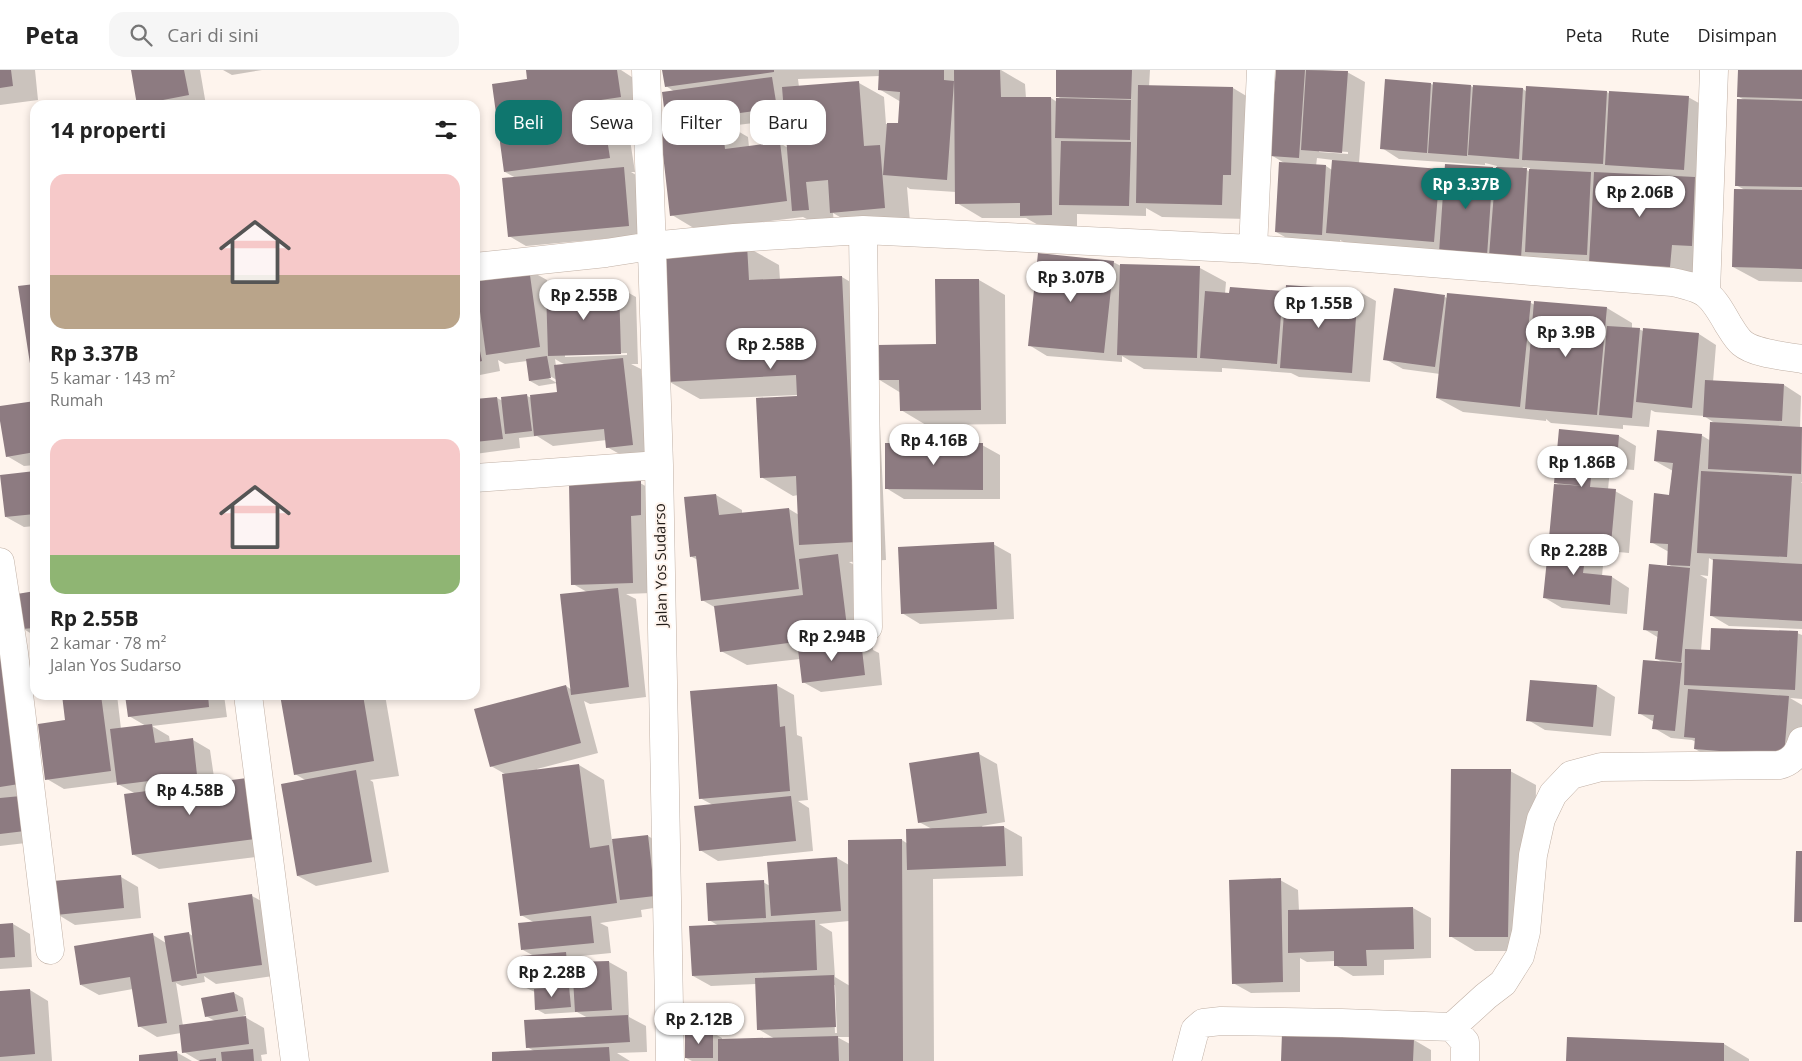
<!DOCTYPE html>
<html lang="id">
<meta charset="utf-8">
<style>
:root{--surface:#fff;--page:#f6f6f6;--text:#222;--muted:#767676;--line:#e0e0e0;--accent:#0f766e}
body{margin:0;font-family:"Open Sans",sans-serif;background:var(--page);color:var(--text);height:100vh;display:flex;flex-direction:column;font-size:19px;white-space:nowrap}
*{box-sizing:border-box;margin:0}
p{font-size:16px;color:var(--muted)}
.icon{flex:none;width:28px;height:28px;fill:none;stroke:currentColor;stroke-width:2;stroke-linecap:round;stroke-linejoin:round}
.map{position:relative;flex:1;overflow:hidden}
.panel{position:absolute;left:30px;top:30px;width:450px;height:600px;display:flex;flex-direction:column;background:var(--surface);border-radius:15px;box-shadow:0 2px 8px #0003}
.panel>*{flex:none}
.banner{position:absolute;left:495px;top:30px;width:475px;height:45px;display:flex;gap:10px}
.price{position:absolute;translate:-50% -42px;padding:0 11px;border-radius:18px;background:#fff;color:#222;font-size:16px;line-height:32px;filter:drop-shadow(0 1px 2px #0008)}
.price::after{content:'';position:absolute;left:50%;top:30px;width:15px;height:11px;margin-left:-8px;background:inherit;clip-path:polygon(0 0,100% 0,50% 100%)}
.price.current{background:var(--accent);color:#fff}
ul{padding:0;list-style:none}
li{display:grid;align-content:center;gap:10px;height:265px;padding:0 20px}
li span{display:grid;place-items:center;height:155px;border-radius:15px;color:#555}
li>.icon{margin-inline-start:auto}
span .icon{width:90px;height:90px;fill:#fffc;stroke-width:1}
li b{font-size:21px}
h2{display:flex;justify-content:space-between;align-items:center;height:60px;padding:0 20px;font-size:21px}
.tag{padding:0 18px;border-radius:15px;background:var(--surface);box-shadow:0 2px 8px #0003;font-size:18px;line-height:45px}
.tag.current{background:var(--accent);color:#fff}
header{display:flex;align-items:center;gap:30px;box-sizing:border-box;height:70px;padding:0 25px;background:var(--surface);border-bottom:1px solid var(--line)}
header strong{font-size:24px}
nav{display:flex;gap:28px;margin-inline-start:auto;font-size:18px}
.search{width:350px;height:45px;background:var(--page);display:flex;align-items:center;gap:12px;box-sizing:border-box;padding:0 18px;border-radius:15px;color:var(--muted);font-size:19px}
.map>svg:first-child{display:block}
.shadow{fill:#0003;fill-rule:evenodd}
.building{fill:#8d7b81}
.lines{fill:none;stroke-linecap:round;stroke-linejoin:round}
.minor-casing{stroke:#c0b0a5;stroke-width:29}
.minor{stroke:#fff;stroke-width:28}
.labels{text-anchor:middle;stroke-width:4;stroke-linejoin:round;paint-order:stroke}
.street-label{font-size:15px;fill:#211b17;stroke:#fef4ed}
</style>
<header>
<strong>Peta</strong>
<div class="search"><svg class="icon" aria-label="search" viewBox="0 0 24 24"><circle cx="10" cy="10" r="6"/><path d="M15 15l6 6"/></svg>Cari di sini</div>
<nav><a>Peta</a><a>Rute</a><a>Disimpan</a></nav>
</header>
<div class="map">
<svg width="1802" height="991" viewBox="0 0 1802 991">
<rect width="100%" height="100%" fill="#fef4ed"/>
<path class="shadow" d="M0,0H35L38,30L0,35Z
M132,0H200L206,35H140L138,34Z
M223,0H262L232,5Z
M527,0H621L641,13L646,41L626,44L635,102H631L641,108L646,165L526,176L509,166L516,108L505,102L528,10Z
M664,0H1001L1025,14L1026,28H1051L1057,32L1063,30L1057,26L1058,0H1150L1149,17L1233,18L1258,33L1248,149L1162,147L1146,138V146L1077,144V159L1047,160L1026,148H982L957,133L956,122L910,119L907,117L910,152L857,157L833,143L834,154L818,155L803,147L697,160L672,145L677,58L668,52L675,22L666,16ZM880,6L879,19L901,32L899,54H886L884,27L859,13L799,17L798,9ZM786,49L788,78L780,73L749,77L748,67L729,56Z
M1277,0H1323L1347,2L1365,12L1359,93L1439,100L1446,104L1493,98L1497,100V96L1485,93V95L1399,89L1382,78L1386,11L1431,14L1434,15V14L1471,16L1474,18L1475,17L1523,19L1527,22H1607L1610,24L1688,27L1706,37L1702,109H1696L1720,123L1696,211L1353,177L1340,170V174L1294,172L1276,162L1286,94L1271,85ZM1319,80L1348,82V84L1319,82ZM1317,88L1333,90L1332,100L1326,96H1316ZM1522,97L1530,98V102Z
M1739,0H1802V212L1759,211L1733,197L1745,120L1736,115L1746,31L1739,27Z
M747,177L779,195L780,210L842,207L874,226L876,276H937L979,210L1005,225L1006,354L926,355L901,340V323L878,309L886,490L849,492L863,500L873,580L879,583L882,615L821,622L803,612L800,589L747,595L721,581L716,538L702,530L698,490L692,487L685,428L716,425L742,440V444L789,439L799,445L798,425L793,426L761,407L798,325L700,329L668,311Z
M1113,192L1121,196L1122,195L1200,198L1226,212L1225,224L1282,222L1286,225L1287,216L1358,221L1376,231L1370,312L1299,307L1291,303L1222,298V302L1144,299L1122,286V292L1047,286L1029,275Z
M529,200L547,210L548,219L618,217L636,227L638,294H631L641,299L650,385L625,387L607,377V370L553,376L537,366L519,368L520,378L475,384V331L497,328L503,331L527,326L532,328L558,323L557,310L546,304L545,306L557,313L539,316L530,311L527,291L505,294L498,290L500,301L475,306V217L479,219ZM627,283V285L565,287V285ZM555,289L560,292L566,295L556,296Z
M1445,227L1447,228L1531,233L1535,235L1607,238L1632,253V258L1639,259L1643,261L1699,264L1716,275L1713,312L1784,315L1801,326L1800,358H1802V412H1801L1802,413V559L1729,556L1712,546L1714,491L1709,488L1708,506L1700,505L1707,509L1701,581H1711L1797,563L1802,565V629L1790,628L1802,635V688L1713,689L1695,679L1696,672L1692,670L1671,668L1654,658V652L1639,643L1664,593L1657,589L1659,568L1644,559L1674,498L1668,494L1669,482L1651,472L1671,426L1673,401L1655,391L1701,365L1711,371L1716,354L1704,346L1655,342L1651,340L1649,357L1623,355V359L1551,353L1546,349V351L1463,342L1437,328L1440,304L1403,299L1385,289Z
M35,332V395L24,396L7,386L0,337Z
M1619,366L1636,376L1634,400L1610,398L1608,420L1615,421L1633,431L1629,483L1597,480L1604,485L1602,506L1612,507L1629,518L1627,544L1562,538L1545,528L1558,472L1550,468L1561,416L1555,412Z
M982,375L1000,385V429H904L886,418Z
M35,402V456L24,457L6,447Z
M640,413L658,423L651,523L626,524L636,529L646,627L590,634L584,631L598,683L537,699L538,701L579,695L604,710L612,771L648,766L665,776L672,835L641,840L642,847L600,853L608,857L611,883L571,887L574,888L575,894L609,892L627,902L629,947L646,956L647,982L617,983L630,991H494L536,982L527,977L588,948L577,942L545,944L536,939L535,922L524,917L534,886L523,880L535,853L521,845L505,704L491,696L566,616L572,620L587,522L573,514Z
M993,474L1011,484L1014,549L920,554L902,543Z
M0,492L43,771L0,776Z
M35,523V566L22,558Z
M776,615L794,625L797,665L802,667L808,730L798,731L809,738L813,781L718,791L700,780L713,735L700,728Z
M1597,616L1615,627L1611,666L1545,660L1528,650Z
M63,625H117L121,659L146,656L129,646L126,625H224L227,647L152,656L169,666L170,672L193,670L210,680L215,714L280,784L159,799L134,785L136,724L118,714V712L64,719L47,709L67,651Z
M281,625H385L399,706L370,710L373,712L389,802L316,816L298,806L307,711L295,704Z
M979,684L997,694L1005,752L982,756L983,758L1004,757L1022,767L1023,806L933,809L934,991H692L686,988L713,963L722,968V970L775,969L758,959L756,914L711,916L693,906L719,856L709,850L763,812L770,816L837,788L849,795L902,770L908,774L932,759L919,752ZM849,851L850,916L835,907L832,862L819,854ZM833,915H835L837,963H835ZM837,967H850V974Z
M1510,701L1536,715L1534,881H1475L1450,866Z
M121,807L138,817L141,848L75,855L57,844Z
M1280,810L1298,820L1299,841L1413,838L1431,848V888L1384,890V905L1353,906L1335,895V891L1307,892L1300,888V922L1251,923L1233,913Z
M252,826L270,836L280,905L216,914L204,906L205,912L182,916L176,913L183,956L215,951L206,946L234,923L243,928L246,945L243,946L264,958L267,984L261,985L262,991H199L184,982L181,963L157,967L139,956L133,919L99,925L81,915L153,865L166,873L188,863L193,866L189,834Z
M13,854L30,864L32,897L0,899V855Z
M30,920L48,931L52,991H0V923Z
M1414,970L1431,980V991H1282Z
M1724,974L1749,989V991H1567Z
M176,982L192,991H141Z"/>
<path class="building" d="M0,0H11L13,16L0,18Z
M131,0H184L189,25L137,35Z
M526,0H617L621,27L601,30L610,88L504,102L492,14L527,9Z
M662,0H774V2L665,17Z
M879,0H944V10L954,11L947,110L883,105L887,53H898L900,22L878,20Z
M954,0H1000L1001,27H1051L1052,145L1020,146V133L955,134Z
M1056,0H1132L1131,29L1056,27Z
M1276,0H1305L1299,88L1269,86Z
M1306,0L1348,1L1342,83L1301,80Z
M1738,0H1802V29L1737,27Z
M772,7L777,38L666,53L662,22Z
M1385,9L1431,13L1427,83L1380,79Z
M859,11L864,76L880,75L885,138L830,143L828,110L806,112L809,140L792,141L782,17Z
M1433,12L1471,15L1467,86L1428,83Z
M1138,15L1233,17L1231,105H1223L1222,135L1136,133Z
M1473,15L1523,18L1519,89L1468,85Z
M1526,16L1607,21L1603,94L1522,90Z
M1609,21L1689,26L1684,100L1605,95Z
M1056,28L1131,30L1130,70L1055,68Z
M1737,29L1802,31V117L1735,116Z
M722,51L725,79L780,72L787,131L670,146L660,58Z
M1061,71L1131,72L1129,136L1059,135Z
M1332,90L1440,99L1434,172L1326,163Z
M1279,92L1326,95L1322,165L1275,162Z
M1445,94L1493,97L1487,186L1439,183Z
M624,97L629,156L508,167L502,108Z
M1496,97L1527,98L1521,188L1489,186Z
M1529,99L1591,102L1587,185L1525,182Z
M1594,102L1695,107L1692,176L1672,175L1670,197L1589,193Z
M1734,119L1802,120V199L1732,197Z
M747,175L749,210L842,206L855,472L799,475L796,406L760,408L756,328L797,326L796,305L667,312L661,180Z
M1038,183L1114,191L1104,283L1028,276Z
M1120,194L1200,196L1197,288L1117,285Z
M529,198L540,277L486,285L475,205Z
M935,209H979L981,340L900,341L899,310H877V275L936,274Z
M35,214V300H31L18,216Z
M1286,215L1358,220L1352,303L1280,298Z
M619,216L621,284L548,286L546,218Z
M1230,217L1283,221L1277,294L1200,288L1205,221L1229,223Z
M1394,218L1445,225L1435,297L1383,290Z
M1447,223L1531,231L1520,337L1436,328Z
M1534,231L1607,237L1597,345L1525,339Z
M475,256L482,291L475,293Z
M1607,256L1640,258L1632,348L1599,345Z
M1643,258L1699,263L1692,338L1636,332Z
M547,286L551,308L529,311L526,289Z
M623,288L633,375L606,378L604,359L534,366L530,325L557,322L554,295Z
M31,304H35V323H33Z
M1705,310L1784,314L1782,351L1703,347Z
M527,324L532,361L505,364L501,327Z
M497,327L503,369L475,372V329Z
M35,331V382L6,387L0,351V336Z
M1710,352L1802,357L1801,404L1708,399Z
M1559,359L1619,365L1617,391L1593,389L1590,417L1616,419L1611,474L1549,468L1554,414L1585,416L1554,413Z
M1657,360L1702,364L1690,496L1667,495L1668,474L1650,473L1654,423L1669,425L1673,393L1654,391Z
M885,373H983V420L885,419Z
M35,401V444L5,447L0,405Z
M1701,401L1792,406L1787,487L1697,483Z
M641,411V445L631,446L633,513L571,515L569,413Z
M716,424L719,445L789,438L799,519L701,531L696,486L690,487L684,427Z
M1549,470L1587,473L1583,503L1612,506L1610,535L1543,528Z
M994,472L997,539L901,544L898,477Z
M838,484L848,565L720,582L714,536L803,525L799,489Z
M1713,489L1802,494V551L1710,546Z
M1649,494L1690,498L1681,592L1655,589L1658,561L1643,560Z
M618,518L629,617L571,625L560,524Z
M35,521V558L21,559L17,524Z
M1711,558L1798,561L1795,620L1684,615L1685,579L1710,580Z
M861,571L865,605L802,613L798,579Z
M0,586H2L19,714L0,717Z
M1643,590L1682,593L1675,661L1652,659L1654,645L1638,644Z
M1530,610L1597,615L1593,657L1526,651Z
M777,614L780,657L785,656L790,721L699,729L690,621Z
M566,615L581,673L490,697L474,639Z
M1688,619L1789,626L1784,686L1694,679L1695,668L1684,667Z
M62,625H101L111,701L45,710L38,654L65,650Z
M125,625H208L209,637L128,647Z
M280,625H363L374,691L294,705Z
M152,654L155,673L193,668L197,705L117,715L110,659Z
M979,682L987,743L918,753L909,693Z
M579,694L590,778L609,775L617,833L520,846L502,704Z
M1451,699H1511L1508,867H1449Z
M356,700L372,792L297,806L281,714Z
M247,708L255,769L132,785L124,724Z
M21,726L25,761L0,764V728Z
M791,726L796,771L699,781L694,736Z
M1004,756L1006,796L907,800L906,759Z
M648,765L655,826L620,830L612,769Z
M902,769L903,991H849L848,770Z
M1796,781H1802V852H1794Z
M837,787L841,841L771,846L767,792Z
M121,805L124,838L56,845L53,811Z
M1281,808L1283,912L1232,914L1229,810Z
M764,810L766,848L708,851L706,813Z
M252,824L262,895L197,904L188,833Z
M1413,837L1414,879L1366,880L1367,896H1334V881L1288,883V840Z
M591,846L594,873L521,880L518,853Z
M815,850L817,900L692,906L689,856Z
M13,853L15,887L0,888V854Z
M189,862L197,908L172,912L164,866Z
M153,863L167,953L138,957L130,907L80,915L74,876Z
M566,882L569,914L523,918L521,886Z
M609,891L612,940L575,942L572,892Z
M834,905L836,957L757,960L755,908Z
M569,916L571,937L535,940L534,919Z
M30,919L35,984L0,987V921Z
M234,922L238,941L205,947L201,928Z
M628,945L630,972L526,978L524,950Z
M246,946L249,974L182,983L179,955Z
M685,961L713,962V988H685Z
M1282,963L1414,969L1413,991H1281Z
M838,966L839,991H718V969Z
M1567,967L1724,973V991H1566Z
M609,977L610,991H492V982Z
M253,979L254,991H222L221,982Z
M177,981L178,991H139V985Z
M216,988V991H200L199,990Z"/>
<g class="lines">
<defs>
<path id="minor" d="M646,0L659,395L670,991
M863,160L868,557
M1253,179L1261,0
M475,197L606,183L651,176L734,168L863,160L1253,179L1672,212C1707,219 1711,224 1728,254C1732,260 1736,268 1742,273C1755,284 1785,286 1802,289
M1706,222L1714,0
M475,408L659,395
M0,492L14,583L50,880
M248,625L295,991
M1452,957L1465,972V991
M1187,991L1195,960L1203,953L1221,951L1342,953L1452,957L1486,926L1503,913L1520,886L1526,862L1533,785L1541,749L1553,724L1571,705L1601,697L1779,695C1792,692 1798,684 1802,671"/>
</defs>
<use href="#minor" class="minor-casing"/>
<use href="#minor" class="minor"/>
</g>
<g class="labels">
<g class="street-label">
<text transform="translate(661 495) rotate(-91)" y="5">Jalan Yos Sudarso</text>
</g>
</g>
</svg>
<b class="price current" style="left:1466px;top:140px">Rp 3.37B</b>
<b class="price" style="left:1640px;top:148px">Rp 2.06B</b>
<b class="price" style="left:1071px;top:233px">Rp 3.07B</b>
<b class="price" style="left:584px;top:251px">Rp 2.55B</b>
<b class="price" style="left:1319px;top:259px">Rp 1.55B</b>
<b class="price" style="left:1566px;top:288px">Rp 3.9B</b>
<b class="price" style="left:771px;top:300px">Rp 2.58B</b>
<b class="price" style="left:934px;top:396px">Rp 4.16B</b>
<b class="price" style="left:1582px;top:418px">Rp 1.86B</b>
<b class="price" style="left:1574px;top:506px">Rp 2.28B</b>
<b class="price" style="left:832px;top:592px">Rp 2.94B</b>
<b class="price" style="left:190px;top:746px">Rp 4.58B</b>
<b class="price" style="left:552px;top:928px">Rp 2.28B</b>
<b class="price" style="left:699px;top:975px">Rp 2.12B</b>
<div class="banner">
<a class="tag current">Beli</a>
<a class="tag">Sewa</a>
<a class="tag">Filter</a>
<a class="tag">Baru</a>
</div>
<section class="panel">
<h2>14 properti<svg class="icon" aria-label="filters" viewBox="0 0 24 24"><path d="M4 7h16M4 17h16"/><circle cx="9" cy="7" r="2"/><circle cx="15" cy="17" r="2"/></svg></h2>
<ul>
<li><span style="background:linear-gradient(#f6c9c9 65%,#b9a48a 0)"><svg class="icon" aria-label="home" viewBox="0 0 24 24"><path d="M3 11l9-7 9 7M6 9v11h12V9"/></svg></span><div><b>Rp 3.37B</b><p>5 kamar · 143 m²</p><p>Rumah</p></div></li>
<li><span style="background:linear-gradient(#f6c9c9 75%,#8fb573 0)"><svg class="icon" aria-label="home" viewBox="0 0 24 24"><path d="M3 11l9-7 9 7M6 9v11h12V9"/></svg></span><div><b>Rp 2.55B</b><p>2 kamar · 78 m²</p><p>Jalan Yos Sudarso</p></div></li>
</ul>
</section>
</div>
